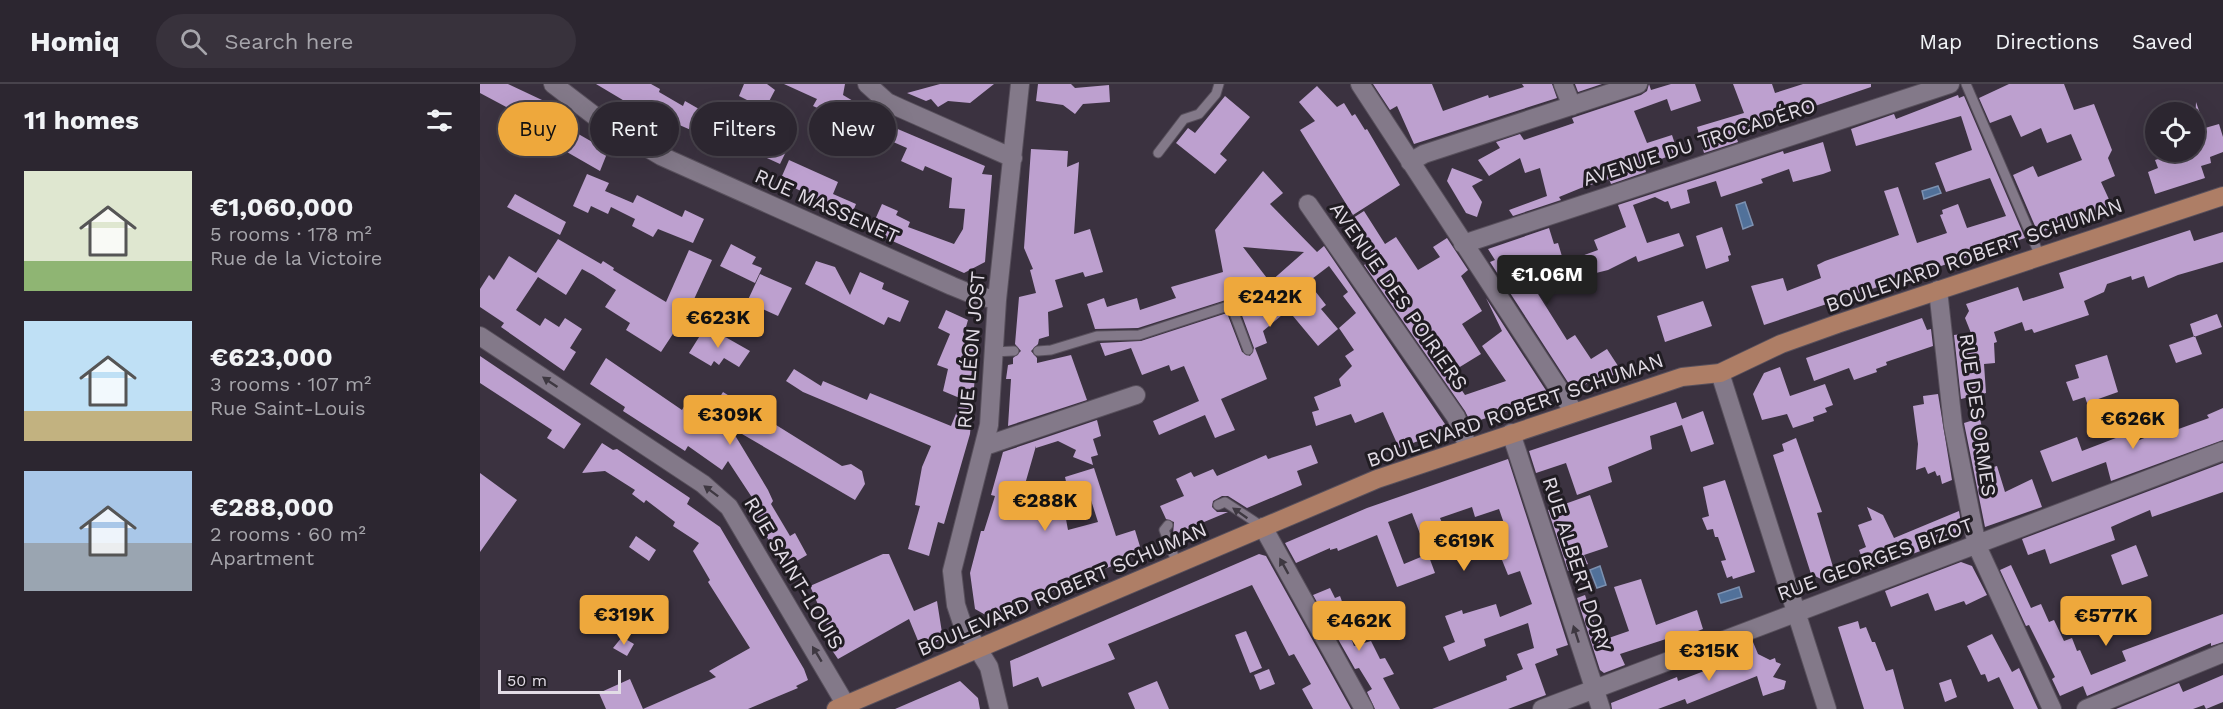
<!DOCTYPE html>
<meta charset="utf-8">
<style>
:root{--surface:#2c2630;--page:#38323c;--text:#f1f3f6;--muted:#a6a5ab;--line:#48434c;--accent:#eea83c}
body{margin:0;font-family:"Work Sans",sans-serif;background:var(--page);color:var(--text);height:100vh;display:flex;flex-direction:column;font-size:22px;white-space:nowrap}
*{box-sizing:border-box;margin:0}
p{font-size:20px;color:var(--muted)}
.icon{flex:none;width:33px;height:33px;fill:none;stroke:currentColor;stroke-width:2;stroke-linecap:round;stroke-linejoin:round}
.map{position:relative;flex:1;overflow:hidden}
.drawer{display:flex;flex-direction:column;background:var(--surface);width:480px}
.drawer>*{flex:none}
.hud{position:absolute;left:18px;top:18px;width:570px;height:54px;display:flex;gap:12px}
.buttons{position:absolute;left:1665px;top:18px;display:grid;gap:12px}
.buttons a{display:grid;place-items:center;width:60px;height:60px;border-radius:50%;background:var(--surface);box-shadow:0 6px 24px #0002,0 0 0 2px var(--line);font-size:30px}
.scale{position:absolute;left:18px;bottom:15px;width:123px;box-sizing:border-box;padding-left:6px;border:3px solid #e2dce6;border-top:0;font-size:16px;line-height:21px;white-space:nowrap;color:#e2dce6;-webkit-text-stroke:4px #201c22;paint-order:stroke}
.price{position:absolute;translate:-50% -51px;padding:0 14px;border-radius:6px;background:var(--accent);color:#111;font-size:20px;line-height:39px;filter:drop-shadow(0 2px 3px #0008)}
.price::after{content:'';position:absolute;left:50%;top:36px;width:18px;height:14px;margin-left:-9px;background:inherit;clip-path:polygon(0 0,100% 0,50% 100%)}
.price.current{background:#222;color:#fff}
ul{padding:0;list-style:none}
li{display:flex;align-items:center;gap:18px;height:150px;padding:0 24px}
li span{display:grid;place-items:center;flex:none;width:168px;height:120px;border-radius:0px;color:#555}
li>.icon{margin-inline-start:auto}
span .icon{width:72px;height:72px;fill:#fffc;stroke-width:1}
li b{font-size:26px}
h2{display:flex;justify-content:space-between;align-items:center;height:72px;padding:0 24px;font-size:26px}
.chip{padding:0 21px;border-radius:27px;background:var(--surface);box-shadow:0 6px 24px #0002,0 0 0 2px var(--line);font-size:21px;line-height:54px}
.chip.current{background:var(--accent);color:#111}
header{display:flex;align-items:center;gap:36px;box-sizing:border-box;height:84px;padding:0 30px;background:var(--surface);border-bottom:2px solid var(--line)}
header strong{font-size:28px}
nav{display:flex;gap:33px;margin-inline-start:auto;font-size:21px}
.search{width:420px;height:54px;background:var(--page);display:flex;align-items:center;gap:15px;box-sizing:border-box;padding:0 21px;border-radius:33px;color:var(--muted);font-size:22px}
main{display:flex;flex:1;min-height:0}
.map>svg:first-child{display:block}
.water{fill:#51719a;stroke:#7c91b1;stroke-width:1.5}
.building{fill:#bda0cf;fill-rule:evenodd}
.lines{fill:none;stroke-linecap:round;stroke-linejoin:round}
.lane-casing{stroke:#58505c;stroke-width:11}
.street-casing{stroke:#58505c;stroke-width:20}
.primary-casing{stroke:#58505c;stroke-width:20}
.lane{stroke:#837989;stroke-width:9}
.street{stroke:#837989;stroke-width:18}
.primary{stroke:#ae7e66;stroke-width:18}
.oneway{fill:#3e3841}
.labels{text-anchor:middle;stroke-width:6;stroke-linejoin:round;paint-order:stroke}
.street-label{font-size:20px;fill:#e2dce6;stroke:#201c22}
</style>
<header>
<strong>Homiq</strong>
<div class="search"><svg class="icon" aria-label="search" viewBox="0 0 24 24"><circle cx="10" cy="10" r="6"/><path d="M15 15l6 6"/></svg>Search here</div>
<nav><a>Map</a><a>Directions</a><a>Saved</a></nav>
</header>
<main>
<section class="drawer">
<h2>11 homes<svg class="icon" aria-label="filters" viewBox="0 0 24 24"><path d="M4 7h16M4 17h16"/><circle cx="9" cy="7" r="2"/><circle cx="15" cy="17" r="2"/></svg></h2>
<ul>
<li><span style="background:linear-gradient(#dfe7d0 75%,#8fb573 0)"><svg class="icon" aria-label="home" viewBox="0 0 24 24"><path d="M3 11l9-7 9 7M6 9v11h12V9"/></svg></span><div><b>€1,060,000</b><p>5 rooms · 178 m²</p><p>Rue de la Victoire</p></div></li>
<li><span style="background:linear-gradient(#bfe0f5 75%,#c2b280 0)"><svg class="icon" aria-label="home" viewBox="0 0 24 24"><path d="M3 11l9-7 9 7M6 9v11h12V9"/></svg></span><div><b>€623,000</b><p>3 rooms · 107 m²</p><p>Rue Saint-Louis</p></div></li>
<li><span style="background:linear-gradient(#a9c7e8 60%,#9aa5b1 0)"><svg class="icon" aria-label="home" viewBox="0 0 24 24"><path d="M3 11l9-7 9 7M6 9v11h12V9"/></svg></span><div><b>€288,000</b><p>2 rooms · 60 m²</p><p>Apartment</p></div></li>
</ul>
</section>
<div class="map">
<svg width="1743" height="625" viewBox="0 0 1743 625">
<rect width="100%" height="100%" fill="#3b3240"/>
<path class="water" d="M1458,102L1461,109L1444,115L1442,107Z
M1265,118L1273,141L1263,145L1256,121Z
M1120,482L1126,501L1117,504L1110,486Z
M1259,503L1262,513L1241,519L1238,510Z"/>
<path class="building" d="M0,0H28L62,16L60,21L77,31L74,36L128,67L120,87L66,56L62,64L42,51L48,40L29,28L30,25L0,9Z
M116,0H171L180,5L179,8L203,22L205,17L226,29L223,36L232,41L227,53L181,33L178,37Z
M264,0H287L295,6L285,25L259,12Z
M304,0H365L363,11L390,27L387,32L505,82L502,90L512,91L505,178L484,189L390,147L402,120L418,127L416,131L430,138L428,143L474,160L483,145L485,125L469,124L472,94L445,82L443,87L421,77L427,64L404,54L400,65L378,55L374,62L336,45L344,27L333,22L337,15Z
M460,0H514L490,19L468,17L458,23L451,15L446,17L427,9Z
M558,0H591L595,4L629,1L630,18L603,20L595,30L583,21L556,17Z
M893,0H952L963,27L1008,11L1009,14L1044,3L1042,0H1072L1077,14L934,60L917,22L910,26Z
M1095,0H1122L1098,8Z
M1169,0L1171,6L1191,0H1215L1221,17L1191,27L1187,15L1154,27L1167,59L1192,51L1198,69L1164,81L1166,88L1131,100L1129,95L1101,104L1079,113L1081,116L1033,132L1029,126L1067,112L1060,84L1045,89L1040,74L1009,92L998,76L1020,64L1016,58L1040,50L1044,56L1094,39L1092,34L1161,11L1167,7Z
M1253,0H1292L1295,9L1323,0H1391V3L1255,49L1258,58L1224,69L1217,43L1264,29Z
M1529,0H1584L1594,26L1614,20L1632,66L1628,74L1635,92L1621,98L1633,124L1558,149L1533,91L1553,82L1558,93L1602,76L1591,50L1567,59L1561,44L1541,53L1531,31L1510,39L1499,14Z
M837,2L857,23L864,19L872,32L875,30L885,46L887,45L920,101L873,131L820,46L835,37L819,18Z
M1478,11L1479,14L1484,12L1545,154L1284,241L1271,202L1303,194L1307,207L1341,194L1337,181L1345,177L1419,151L1404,107L1418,103L1437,159L1467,149L1460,131L1463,130L1462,126L1478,120L1487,144L1526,132L1510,94L1466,108L1455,79L1492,66L1481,32L1376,62L1371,45L1414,30L1416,35Z
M745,12L770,33L740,70L747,76L735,90L696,59L708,44L715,49Z
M1716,18L1725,44L1739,40L1743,53V68L1730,73L1731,79L1721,82L1725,94L1675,110L1668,88L1678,84L1675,76L1701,68H1714Z
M287,23L313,36L307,46L315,49L300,80L276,69L289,43L276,46Z
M1343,58L1351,87L1343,90L1313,98L1309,85L1281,95L1283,99L1241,113L1236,97L1207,106L1210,119L1191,125L1188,117L1185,118L1175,113L1153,121L1167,159L1199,149L1204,162L1158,178L1156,172L1128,186L1104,192L1096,174L1118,166L1114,156L1146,143L1138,121L1303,67L1304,70Z
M551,65L588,67L587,83L599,78L594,150L610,145L623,188L605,193L603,188L575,196L583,223L568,228L569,252L559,255L558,260L551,267L557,274V279L591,271L607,316L528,342L531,295H526L528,281L533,280V274L541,267L535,260L539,213L556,209L550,186L553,185L544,164Z
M309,76L358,98L353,110L376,120L369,137L345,127L348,121L305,99L308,95L302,92Z
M972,84L1003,96L992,102L1002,118L997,133L986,129L967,97Z
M783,87L803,109L790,120L837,168L844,162L969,346L919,364L903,328L875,339L871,330L836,342L832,328L839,326L834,313L861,302L859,295L872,282L865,272L874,266L859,244L876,229L863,212L868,208L849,182L828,198L846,221L841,225L858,245L838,262L808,226L783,247L787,259L775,264L787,295L741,315L755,346L735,354L725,331L679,351L673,337L719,317L704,282L691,287L689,281L662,291L651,264L625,272L620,259L661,257L747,229L762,268L770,272L774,264L757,218L749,215L658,244L615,245L607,220L624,214L627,223L657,214L660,226L696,214L691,203L743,188L735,146ZM763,163L824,168L790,198Z
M107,90L129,99L125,107L153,119L157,111L202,133L205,126L224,135L213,159L178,145L173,153L152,142L155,135L131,123L128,130L111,122L108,129L93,122Z
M35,110L86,138L80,151L27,123Z
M884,127L905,160L916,153L938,186L960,173L953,163L967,154L988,186L981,192L1002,227L982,240L1001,270L970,289L985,311L1026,297L1002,262L1022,247L1006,214L1067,308L1065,315L991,339L985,327L884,181L895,174L886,159L889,157L873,134Z
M1242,143L1251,171L1248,172L1249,177L1226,185L1216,152Z
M1069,144L1074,160L1078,159L1084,179L1051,190L1057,199L1053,202L1087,256L1095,251L1111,275L1127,265L1142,288L1095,304L1091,303L1010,178L1015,176L1008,165Z
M1710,146L1714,157L1743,148V178L1698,191L1668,204L1664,192L1652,196L1651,192L1627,200L1624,208L1604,217L1609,231L1554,249L1552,245L1545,247L1542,238L1514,248L1517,258L1514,259L1515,279L1504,280L1506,309L1481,315L1474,251L1491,249L1485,234L1489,227L1486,220L1538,203L1543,217L1584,204L1579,189Z
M78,155L121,180L123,177L134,184L133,186L186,218L209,166L232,176L210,224L181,268L146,246L150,239L125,223L136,206L113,191L102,185L86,211L58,193L36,226L60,242L65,234L79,243L85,234L102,245L90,264L96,268L84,287L21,243L24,239L0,223V205L9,191L14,196L29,172L56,189Z
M251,160L276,173L272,180L282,184L275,199L240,182Z
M336,177L355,183L370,211L380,188L404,199L402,205L429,217L420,238L408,233L404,241L325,200Z
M280,190L312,204L298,232L267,218Z
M1223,217L1232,242L1185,258L1177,232Z
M466,226L488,236L482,257L497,264L495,292L490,350L464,440L458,438L449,472L428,465L440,422L435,421L442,383L451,362L323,308L306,297L314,285L341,302L343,297L387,316L390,309L471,342L482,315L463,307L468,285L457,281L470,250L458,244Z
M1737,230L1742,243L1714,253L1710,240Z
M1442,234L1447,246L1451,245L1453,262L1406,278L1407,281L1396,285L1397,288L1374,296L1369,284L1334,297L1326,274Z
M226,242L270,267L259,283L244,274L239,281L234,277L231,282L209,269Z
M1715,252L1722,270L1696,279L1689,261Z
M1627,271L1638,308L1607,319L1605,313L1593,317L1586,298L1599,294L1595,281Z
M0,272L101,340L84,365L67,354L72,346L0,299Z
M126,274L202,326L208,316L228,332L243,308L362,382L371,380L382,387L385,400L375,416L250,343L288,406L293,417L291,420L310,452L315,449L327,471L305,484L267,419L273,415L248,377L242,386L208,362L205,367L143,327L145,323L110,300Z
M1300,283L1310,312L1345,300L1353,321L1345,324L1347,328L1333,333L1334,337L1313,344L1307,330L1282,336L1273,310L1284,289Z
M1458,310L1472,396L1462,400L1460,391L1457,392L1455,387L1448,390L1445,383L1436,386L1438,360L1433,322L1444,320L1443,312Z
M1196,318L1202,335L1223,327L1234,360L1211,368L1202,341L1170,352L1172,365L1128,383L1132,398L1097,411L1086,379L1056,389L1049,367Z
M1743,324V356L1631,397L1626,378L1572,398L1560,367L1597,353L1602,367L1654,347L1657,357L1691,343L1693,347L1729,334L1727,331Z
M1500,334L1510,384L1517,382L1525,408L1552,395L1562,423L1505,443L1484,339Z
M617,336L621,352L613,355L618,371L611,373L613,381L593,373L596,366L578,357L556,364V362L535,435L575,421L570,407L587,402L585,393L614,384L636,452L655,446L662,469L511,534L495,525L490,489L501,447H504L515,412L511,411L523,368ZM609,410L618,438L588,446L583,419Z
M1316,354L1342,428L1337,429L1353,483L1350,484L1351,487L1346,490L1347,498L1331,490L1293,371L1304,367L1302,360Z
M122,359L133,366L137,365L210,414L207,420L240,443L324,585L328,596L316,602L318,604L268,625H163L236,593L229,587L270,564L228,498L230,496L213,467L219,459L193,442L195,438L166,416L164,419L152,410L155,406L125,387L102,389Z
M831,361L838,379L817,387L822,401L767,424L748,412H742L733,417L732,423L737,428H748L693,451L694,438L686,435L680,422L704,412L696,395L711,388L714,393L733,385L737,392L786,371L788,375Z
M1028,375L1088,561L1076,565L1078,571L1055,580L1066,611L1028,625H952L1027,596L1026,592L1043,585L1037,570L1054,564L1048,539L1004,555L1006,562L969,577L963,563L975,558L965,532L982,526L983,530L1016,520L1020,533L1052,520L1040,487L1028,491L1014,456L1028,451L1019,425L995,433L992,423L960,434L965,446L942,455L932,429L908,438L924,480L948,470L955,489L917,503L897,451L858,467L857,464L850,466V464L816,479L805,459L887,424Z
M1743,379V408L1672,433L1670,426L1649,435L1631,443L1635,456L1570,480L1565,465L1548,471L1542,455Z
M0,389L37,416L0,468Z
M1245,396L1275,488L1253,495L1252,492L1247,494L1241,477L1246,476L1238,453H1235L1233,445L1227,446L1222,434L1229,432L1223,403Z
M1110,411L1128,463L1104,471L1108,480L1088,487L1068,426Z
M1387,423L1403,431L1414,454L1479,427L1483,451L1387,487L1379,466L1386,463L1378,441L1392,436Z
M156,452L176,466L169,477L149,463Z
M1656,461L1668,492L1642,501L1631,471Z
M403,470H409L434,527L457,517L463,555L441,564L429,535L358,575L345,556L352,553L330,502Z
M779,470L786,472L871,625H833L822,605L831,600L814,570L809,572L772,501L628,560L635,575L562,603L558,593L533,603L530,577Z
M1481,478L1492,482L1507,511L1486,521L1484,517L1455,527L1448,509L1411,523L1405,507Z
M1531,481L1551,524L1561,520L1569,538L1574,536L1584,557L1592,554L1597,567L1600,566L1611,591L1646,577L1642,567L1743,530V558L1731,562V559L1607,612L1603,602L1580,612L1572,595L1575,593L1549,541L1546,542L1520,486Z
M1161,495L1176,541L1217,526L1223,545L1187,559L1186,555L1140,570L1145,581L1124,589L1120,586L1097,514L1105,511L1120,557L1149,547L1134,503Z
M850,504L855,514L860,512L871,542L867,544L874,562L891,557L900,575L905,574L914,590L903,594L920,625H895L887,608L892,605L879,584L875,585L833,511Z
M1378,537L1380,545L1386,543L1392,558H1395L1406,587L1413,585L1424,625H1384L1358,543Z
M766,547L782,584L770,589L755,551Z
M1512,550L1532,588L1539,584L1558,625H1534L1519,593L1508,598L1505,590L1501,591L1487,562Z
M142,553L154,560L147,572L133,564Z
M1273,558L1278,570L1290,576L1295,574L1296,578L1301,580L1293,593L1306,597L1304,605L1283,612L1277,592L1207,620L1205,615L1178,625H1132L1131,619L1197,593L1198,597L1240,581L1239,578L1261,569L1259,564Z
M789,585L795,600L780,606L774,591Z
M1743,591V618L1726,625L1724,621L1713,625H1636L1699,599L1703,608Z
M150,595L163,625H126L119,609Z
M1471,595L1477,613L1465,618L1459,599Z
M480,597L498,614L500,625H415Z
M677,597L689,625H655L648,609Z"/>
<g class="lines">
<defs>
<path id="lane" d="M1486,0L1560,172
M678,69L704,35L719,30L736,10L739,0
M558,267L571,266L617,252L659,251L751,221L768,266
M513,268L534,267
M738,421L745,418L783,443
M688,441L684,446L697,480"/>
<path id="street" d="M73,0L116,33L181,72L472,202L494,211L517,216
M387,0L407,18L420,24L533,74
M880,0L1094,328
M1083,0L1092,22
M930,78L944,70L1158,0
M828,120L976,333L988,363
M983,160L1470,0
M1458,206L1473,341L1497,462L1572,625
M0,252L223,400L249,423L366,621
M1240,289L1347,625
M1031,349L1121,625
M505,362L656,311
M783,443L884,625
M519,625L509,583L482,539L476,521L472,487L509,341L517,216L540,0
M1062,625L1743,367
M1606,625L1743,569"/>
<path id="primary" d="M356,625L897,395L1202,293L1240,289L1301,260L1357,240L1743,112"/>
</defs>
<use href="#lane" class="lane-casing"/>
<use href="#street" class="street-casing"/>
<use href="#primary" class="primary-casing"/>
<use href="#lane" class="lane"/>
<use href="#street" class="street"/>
<use href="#primary" class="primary"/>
</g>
<defs><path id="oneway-solid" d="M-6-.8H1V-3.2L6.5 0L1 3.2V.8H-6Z" transform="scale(1.5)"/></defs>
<g class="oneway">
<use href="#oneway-solid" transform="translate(70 298) rotate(-146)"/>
<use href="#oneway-solid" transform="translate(231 407) rotate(-143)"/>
<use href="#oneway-solid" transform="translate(760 429) rotate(-145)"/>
<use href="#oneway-solid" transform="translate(804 482) rotate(-119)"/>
<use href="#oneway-solid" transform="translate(1096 550) rotate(-108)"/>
<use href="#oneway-solid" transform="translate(337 570) rotate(-121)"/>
</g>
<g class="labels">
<g class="street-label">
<text transform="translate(1219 58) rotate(-18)" y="7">AVENUE DU TROCADÉRO</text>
<text transform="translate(347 122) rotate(24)" y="7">RUE MASSENET</text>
<text transform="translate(1494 171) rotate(-19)" y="7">BOULEVARD ROBERT SCHUMAN</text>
<text transform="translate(919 212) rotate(55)" y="7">AVENUE DES POIRIERS</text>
<text transform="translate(491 266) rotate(-85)" y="7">RUE LÉON JOST</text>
<text transform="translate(1035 326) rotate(-19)" y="7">BOULEVARD ROBERT SCHUMAN</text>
<text transform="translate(1498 331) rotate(82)" y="7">RUE DES ORMES</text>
<text transform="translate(1395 475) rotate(-20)" y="7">RUE GEORGES BIZOT</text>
<text transform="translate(1097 480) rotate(72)" y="7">RUE ALBERT DORY</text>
<text transform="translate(314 489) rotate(59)" y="7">RUE SAINT-LOUIS</text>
<text transform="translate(582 505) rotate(-23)" y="7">BOULEVARD ROBERT SCHUMAN</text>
</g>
</g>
</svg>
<div class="buttons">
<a><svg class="icon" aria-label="locate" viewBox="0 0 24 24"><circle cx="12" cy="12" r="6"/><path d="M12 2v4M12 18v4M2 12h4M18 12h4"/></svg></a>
</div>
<div class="scale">50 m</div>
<b class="price current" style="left:1067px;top:222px">€1.06M</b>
<b class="price" style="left:790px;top:244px">€242K</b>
<b class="price" style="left:238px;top:265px">€623K</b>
<b class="price" style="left:250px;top:362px">€309K</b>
<b class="price" style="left:1653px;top:366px">€626K</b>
<b class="price" style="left:565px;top:448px">€288K</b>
<b class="price" style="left:984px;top:488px">€619K</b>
<b class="price" style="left:144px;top:562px">€319K</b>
<b class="price" style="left:1626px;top:563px">€577K</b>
<b class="price" style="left:879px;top:568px">€462K</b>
<b class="price" style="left:1229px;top:598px">€315K</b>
<div class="hud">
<a class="chip current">Buy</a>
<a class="chip">Rent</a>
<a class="chip">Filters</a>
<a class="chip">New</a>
</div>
</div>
</main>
